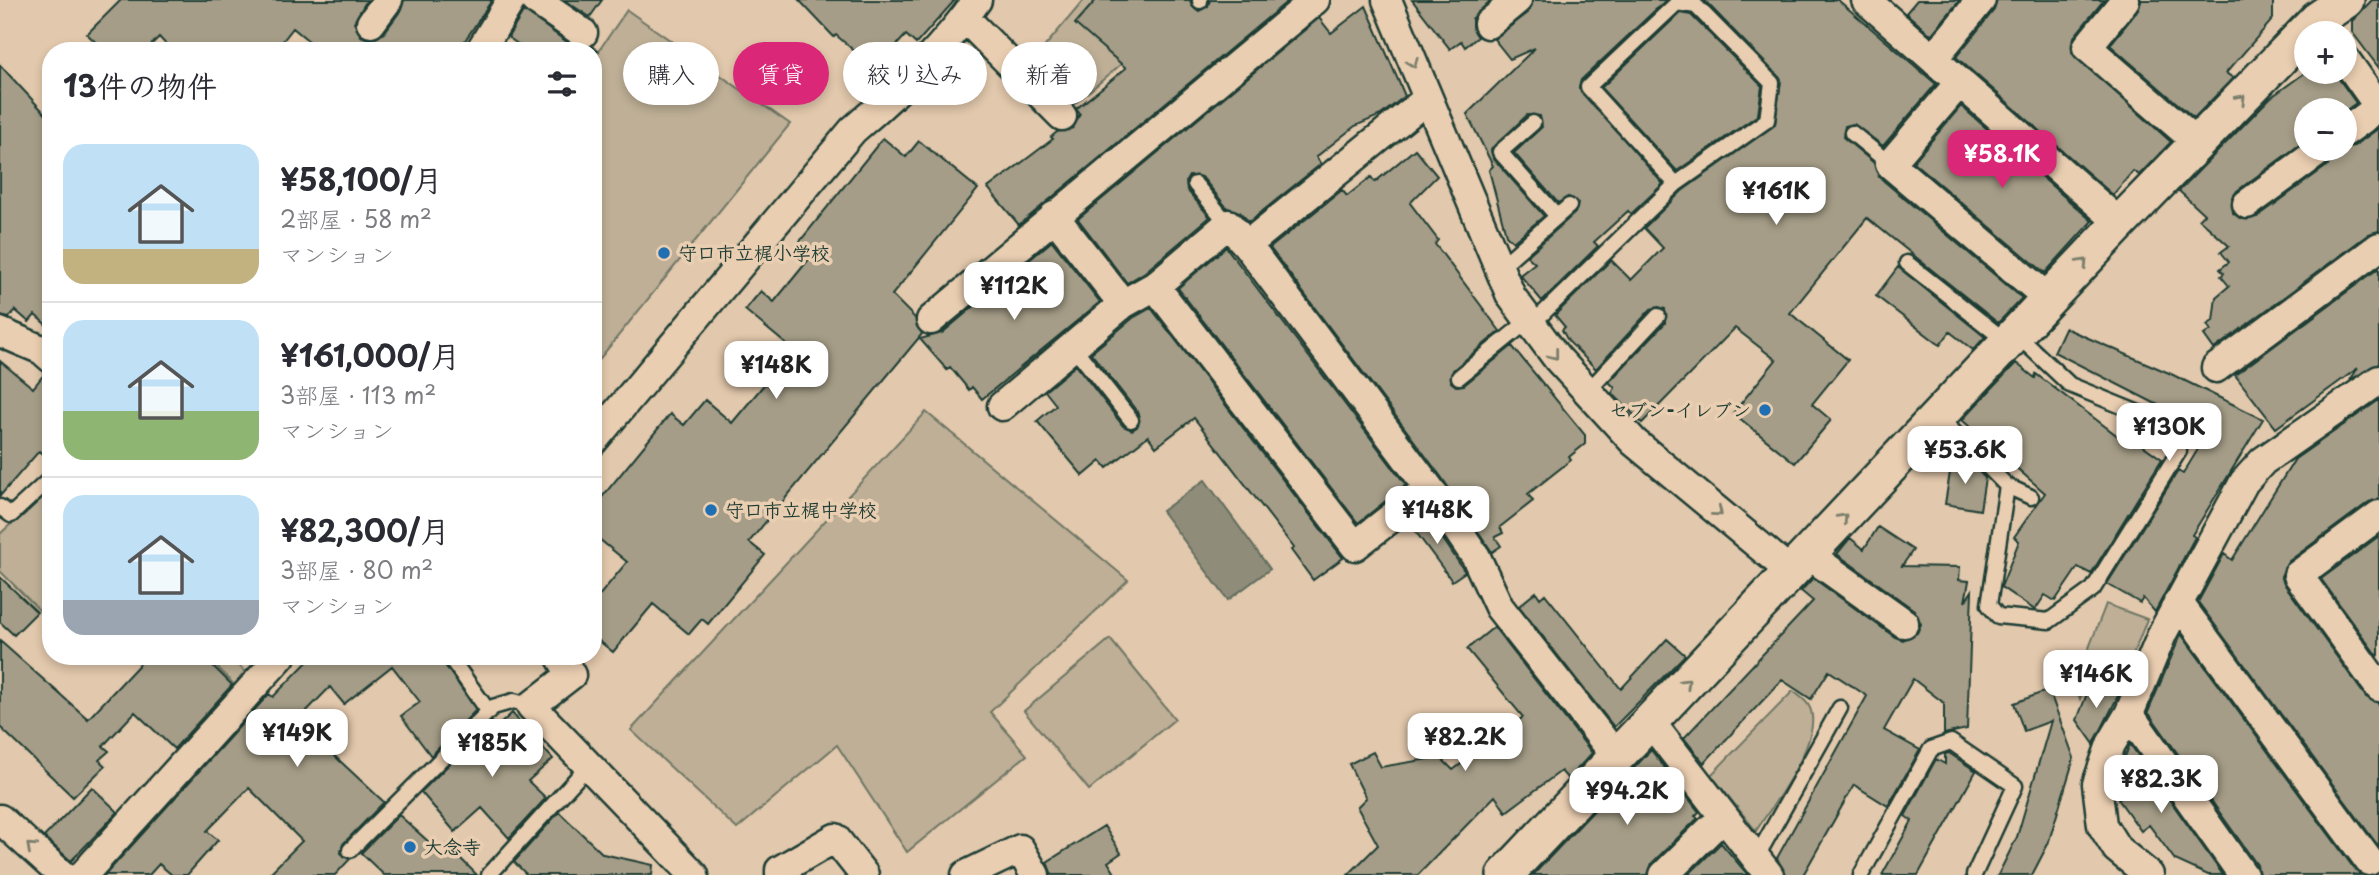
<!DOCTYPE html>
<html lang="ja">
<meta charset="utf-8">
<style>
:root{--surface:#fff;--page:#f7f7f7;--text:#2b2b33;--muted:#7c7c81;--line:#e1e1e2;--accent:#db2777}
body{margin:0;font-family:"Playpen Sans","Klee One",sans-serif;background:var(--page);color:var(--text);height:100vh;display:flex;flex-direction:column;font-size:26px;white-space:nowrap}
*{box-sizing:border-box;margin:0}
p{font-size:23px;color:var(--muted)}
.icon{flex:none;width:38px;height:38px;fill:none;stroke:currentColor;stroke-width:2;stroke-linecap:round;stroke-linejoin:round}
.map{position:relative;flex:1;overflow:hidden}
.side{position:absolute;left:42px;top:42px;width:560px;height:623px;display:flex;flex-direction:column;background:var(--surface);border-radius:28px;box-shadow:0 4px 10px #0003}
.side>*{flex:none}
.guide{position:absolute;left:623px;top:42px;width:665px;height:63px;display:flex;gap:14px}
.controls{position:absolute;left:2294px;top:21px;display:grid;gap:14px}
.controls a{display:grid;place-items:center;width:63px;height:63px;border-radius:50%;background:var(--surface);box-shadow:0 4px 10px #0003;font-size:35px}
.price{position:absolute;translate:-50% -60px;padding:0 16px;border-radius:14px;background:#fff;color:#222;font-size:23px;line-height:46px;filter:drop-shadow(0 2px 4px #0008)}
.price::after{content:'';position:absolute;left:50%;top:42px;width:21px;height:16px;margin-left:-10px;background:inherit;clip-path:polygon(0 0,100% 0,50% 100%)}
.price.active{background:var(--accent);color:#fff}
ul{padding:0;list-style:none}
li{display:flex;align-items:center;gap:21px;height:175px;padding:0 21px}
li+li{border-top:2px solid var(--line)}
li span{display:grid;place-items:center;flex:none;width:196px;height:140px;border-radius:21px;color:#555}
li>.icon{margin-inline-start:auto}
span .icon{width:84px;height:84px;fill:#fffc;stroke-width:1}
li b{font-size:30px}
h2{display:flex;justify-content:space-between;align-items:center;height:84px;padding:0 21px;font-size:30px}
.tag{padding:0 24px;border-radius:32px;background:var(--surface);box-shadow:0 4px 10px #0003;font-size:24px;line-height:63px}
.tag.active{background:var(--accent);color:#fff}
.map>svg:first-child{display:block}
.green{fill:#beaf96;stroke:#6e7665;stroke-width:2}
.water{fill:#8f8d7a;stroke:#626d5e;stroke-width:2}
.building{fill:#a59d87;stroke:#1f3d34;stroke-width:2}
.lines{fill:none;stroke-linecap:round;stroke-linejoin:round}
.service-casing{stroke:#1f3d34;stroke-width:19}
.minor-casing{stroke:#1f3d34;stroke-width:33}
.tertiary-casing{stroke:#1f3d34;stroke-width:40}
.service{stroke:#eaceb1;stroke-width:14}
.minor{stroke:#eaceb1;stroke-width:28}
.tertiary{stroke:#eaceb1;stroke-width:35}
.oneway{stroke:#7a7e6c}
.poi-dot{fill:#1f6fb2;stroke:#eaceb1;stroke-width:2.5}
.labels{text-anchor:middle;stroke-width:7;stroke-linejoin:round;paint-order:stroke}
.poi-label{font-size:19px;font-weight:bold;fill:#1f3d34;stroke:#eaceb1;text-anchor:start}
</style>
<div class="map">
<svg width="2379" height="875" viewBox="0 0 2379 875">
<rect width="100%" height="100%" fill="#e2c8ac"/>
<filter id="ink" filterUnits="userSpaceOnUse"><feTurbulence type="fractalNoise" baseFrequency=".0143" numOctaves="2"/><feDisplacementMap in="SourceGraphic" scale="14" xChannelSelector="R" yChannelSelector="G"/><feConvolveMatrix kernelMatrix="1 2 1 2 8 2 1 2 1" color-interpolation-filters="sRGB"/></filter>
<g filter="url(#ink)">
<path class="green" d="M1084,0H1124L1154,36L1071,107L1030,64Z
M627,10L790,124L593,367V59Z
M926,412L1128,580L990,712L1027,755L907,852L837,745L737,829L631,730Z
M51,487V618L49,620L0,571V534Z
M2106,604L2147,619L2120,689L2088,677L2080,699L2075,684Z
M1110,639L1175,719L1089,790L1024,711Z
M207,656H230L252,679L239,690Z
M1793,691C1798,695 1806,700 1809,706C1826,737 1773,804 1756,831L1711,775Z"/>
<path class="water" d="M1205,480L1270,569L1228,600L1162,511Z"/>
<path class="building" d="M121,0H367L354,22L361,36L370,40L384,33L401,10L404,0H492L458,51H321L293,28L275,51H172L159,37L145,51H105L87,34Z
M564,0H602L590,17Z
M799,0H955L916,44L906,35L883,60L877,54L868,63L836,35L834,37Z
M1096,0H1190L1192,6L1199,11L1208,6L1210,0H1289L1019,225L988,188L1053,139L1051,137L1057,132L1073,128L1080,114L1076,109L1126,68L1075,24Z
M1412,0H1491L1472,19V27L1478,37L1465,47L1461,41L1450,49Z
M1533,0H1666L1581,80L1579,88L1663,184L1631,214L1628,211L1594,242L1598,246L1542,301L1520,275L1535,263L1527,256L1575,213L1578,203L1568,197L1558,203L1514,153L1542,127L1540,116L1527,115L1491,150L1493,158L1544,216L1513,242L1506,235L1489,170L1493,166L1467,114L1535,48L1510,59L1494,39L1528,13Z
M1704,0H1838L1936,84L1883,146L1854,124L1845,126L1843,137L1874,163L1879,177L2022,298L1998,323L1867,218L1790,313L1848,360L1812,404L1831,420L1795,463L1733,413L1776,360L1735,328L1642,423L1612,393L1615,388L1609,382L1665,323V309L1659,307L1651,309L1596,369L1568,341L1562,330L1565,327L1555,315L1611,260L1631,280L1663,248L1644,228L1682,191L1775,125L1781,79Z
M1917,0H1960L1931,35L1906,13Z
M1997,0H2104L2074,37L2072,53L2171,142L2139,175L2133,171L2113,195L1956,57L1994,10Z
M2141,0H2273V19L2226,73L2233,78L2194,118L2110,45L2138,10Z
M2372,0H2379V68L2352,32V21Z
M1366,6L1405,96L1381,115L1355,126L1316,157L1321,164L1249,222L1240,212L1227,208L1202,177L1189,176L1186,181L1187,190L1210,217L1145,272L1127,283L1078,219L1319,18L1331,33Z
M524,11L574,47L582,50L592,46L598,51H527L508,37Z
M1680,13L1691,15L1762,86L1758,115L1677,171L1601,88Z
M0,65L51,120V329L35,315L29,322L15,310L9,318L0,316Z
M2306,72H2334L2356,103L2345,111L2306,110V140L2237,191L2232,198L2233,213L2241,219L2257,217L2332,162L2338,149L2354,146L2379,128V231L2369,234L2214,349L2204,335L2211,330L2207,325L2213,321L2216,297L2229,286L2221,276L2224,273L2220,269L2229,262L2221,252L2229,246L2199,219L2204,214L2179,191L2270,98Z
M1961,106L2092,221L2045,273L1913,162Z
M883,138L906,157L919,141L978,189L892,295L915,318L922,334L749,542L765,555L708,624L702,619L689,634L653,604L613,652L593,636V603L627,562L593,534V508L670,414L684,425L705,400L732,423L793,350L745,310L761,291L774,302L814,253L800,241Z
M1415,149L1437,176L1410,203L1438,240L1435,244L1500,331L1453,370L1451,382L1456,386L1464,385L1512,346L1585,435V444L1569,457L1571,460L1528,494L1533,501L1500,527L1503,533L1495,537L1501,546L1492,552L1442,478L1270,248L1342,190L1347,196L1371,177L1375,182Z
M1052,241L1100,302L982,399L972,387L969,390L950,367L947,370L920,339L942,333Z
M1226,247L1406,485L1358,523L1178,288Z
M1898,267L1985,337L1973,350L1950,332L1940,345L1876,296Z
M2379,268V364L2350,380L2358,368L2276,428L2235,375Z
M1151,308L1343,558L1313,580L1291,550L1294,548L1194,418L1156,447L1148,436L1107,468L1101,461L1083,476L1037,421L1056,405L1045,391L1076,365L1123,426L1132,430L1137,427L1139,414L1091,353L1133,318Z
M2065,328L2169,373L2263,419L2192,535L2195,537L2155,612L2143,598L2140,603L2107,584L2178,471L2183,474L2209,431L2054,352Z
M0,361L33,388L45,373L51,374V460L39,451L0,496Z
M2016,363L2035,378L2036,374L2127,443L2131,437L2162,459L2091,574L2078,567L2055,601L2045,595L2035,610L2001,587L2019,541L2014,537L2045,493L1962,420Z
M2379,400V499L2369,502L2288,562L2281,576L2285,585L2366,697L2379,703V847L2198,602L2224,554L2232,560L2295,459Z
M1952,460L1971,463L1985,478L1980,510L1945,504Z
M1425,512L1465,572L1452,581L1410,524Z
M1878,527L1913,550L1902,566L1960,567L1959,580L1969,581L1965,602L1972,591L1967,729L1944,734V703L1913,679L1884,730L1920,750L1888,806L1854,785L1803,875H1785L1777,858L1867,696L1829,671L1811,699L1782,680L1704,763L1684,738L1813,601L1801,591L1813,578L1895,637L1903,640L1917,633L1921,624L1914,610L1837,554L1850,538L1864,549Z
M2379,536V655L2377,656L2321,579Z
M0,577L37,612L14,635L0,622Z
M1536,592L1540,598L1545,594L1621,689L1667,639L1685,655L1614,727L1519,606Z
M1494,627L1592,753L1568,779L1561,771L1506,812L1495,796L1418,875H1348L1378,845L1357,807L1366,798L1349,764L1373,752L1381,767L1440,757L1453,770L1523,717L1467,649Z
M2181,634L2356,871L2361,875H2259L2257,865L2148,712Z
M0,641L88,719L147,656H203L232,685L174,749L135,712L103,746L109,751L99,760L105,766L73,797L0,727Z
M313,656H439L476,710L431,756L401,716L420,702L392,666L344,704L330,687L297,721L384,802L343,844L341,853L350,859L335,875H268L302,841L249,788L207,831L218,840L187,875H172L159,864L149,875H105L269,694L273,697Z
M2091,683L2119,694L2094,744L2077,720Z
M2049,690L2074,758L2048,844L2032,875H1998L2017,837L2051,721L2024,731L2014,703Z
M512,713L553,759L528,781L546,798L509,838L482,808L455,832L421,792L492,722L496,728Z
M2130,744L2223,875H2208L2175,860L2149,825L2141,831L2118,799L2127,792L2117,777Z
M1651,750L1699,812L1695,816L1698,818L1652,863L1648,875H1533Z
M1949,753L1976,771L1918,875H1882L1912,821L1905,816L1936,759L1945,764V754Z
M92,787L118,812L71,861L44,837Z
M559,812L603,854L653,865L652,875H527L514,862Z
M399,815L440,852L447,845L477,875H384L361,853Z
M1104,826L1121,853L1108,862L1116,875H1052L1047,862Z
M1721,843L1748,875H1688Z"/>
<g class="lines">
<defs>
<path id="service" d="M1200,0V1
M1533,123L1500,152L1557,216
M1852,133L1890,164
M1195,184L1228,224
M1907,263L2007,342
M1499,268L1569,206
M1532,324L1676,184L1767,120L1772,83L1696,6L1677,3L1588,87L1676,184
M1073,346L1131,420
M1459,377L1529,320
M1587,392L1658,316
M1939,417L2007,486L2031,497
M2007,486L1989,605L1998,616L2049,621L2093,589L2179,451L2173,427L2070,385L2016,334
M0,507L11,515L51,478
M449,656L489,712
M350,850L493,707L514,701L531,706
M1756,858L1840,708
M489,875L588,766
M1861,875L1931,749L1951,742L2015,786L1974,875"/>
<path id="minor" d="M535,0L583,33
M1387,0L1511,296L1557,358L1634,442L1791,572
M1866,0L2120,223
M2125,0L2087,47L2198,143
M965,18L1062,116
M371,23L388,0
M1488,24L1517,0
M480,51L511,0
M1933,59L1981,0
M2345,59L2379,107
M1960,82L1890,164L2049,299
M1427,99L1247,245L1429,488L1476,557L1499,607L1616,756
M2345,132L2379,107
M2247,204L2322,149
M1054,216L1123,304
M1155,286L1355,546L1429,488
M931,320L1315,0
M0,332L42,350L51,358
M2216,368L2379,247
M1002,406L1123,304L1155,286L1228,224L1247,245
M593,441L853,130C898,92 943,49 977,0
M2379,515L2298,575L2379,687
M1809,555L1904,623
M2178,602L2369,861
M560,656L571,675L531,706L694,875
M2129,714L2243,875
M1649,720L1769,875
M0,819L62,875
M83,875L281,656
M780,875V870L835,838L864,875
M966,875L1020,849L1035,875
M1664,875L1723,817
M2149,875L2117,849L2102,825L2097,784L2111,744L2129,714L2163,632L2244,482L2263,461L2379,380"/>
<path id="tertiary" d="M1505,875L2120,223L2317,20L2346,0"/>
</defs>
<use href="#service" class="service-casing"/>
<use href="#minor" class="minor-casing"/>
<use href="#tertiary" class="tertiary-casing"/>
<use href="#service" class="service"/>
<use href="#minor" class="minor"/>
<use href="#tertiary" class="tertiary"/>
</g>
<defs><path id="oneway-chevron" d="M-2-3.5L2.5 0L-2 3.5" fill="none" stroke-width="1.6" stroke-linecap="round" stroke-linejoin="round" transform="scale(1.75)"/></defs>
<g class="oneway">
<use href="#oneway-chevron" transform="translate(1413 63) rotate(68)"/>
<use href="#oneway-chevron" transform="translate(2241 99) rotate(-46)"/>
<use href="#oneway-chevron" transform="translate(2083 263) rotate(-47)"/>
<use href="#oneway-chevron" transform="translate(1554 355) rotate(52)"/>
<use href="#oneway-chevron" transform="translate(1718 512) rotate(40)"/>
<use href="#oneway-chevron" transform="translate(1843 518) rotate(-47)"/>
<use href="#oneway-chevron" transform="translate(1686 683) rotate(-45)"/>
<use href="#oneway-chevron" transform="translate(31 847) rotate(-138)"/>
</g>
</g>
<g class="poi-dot">
<circle cx="664" cy="253" r="7"/>
<circle cx="1765" cy="410" r="7"/>
<circle cx="711" cy="510" r="7"/>
<circle cx="410" cy="847" r="7"/>
</g>
<g class="labels">
<g class="poi-label">
<text x="678" y="260">守口市立梶小学校</text>
<text x="1751" y="417" text-anchor="end">セブン-イレブン</text>
<text x="725" y="517">守口市立梶中学校</text>
<text x="424" y="854">大念寺</text>
</g>
</g>
</svg>
<div class="controls">
<a>+</a>
<a>−</a>
</div>
<b class="price active" style="left:2002px;top:190px">¥58.1K</b>
<b class="price" style="left:1776px;top:227px">¥161K</b>
<b class="price" style="left:1014px;top:322px">¥112K</b>
<b class="price" style="left:776px;top:401px">¥148K</b>
<b class="price" style="left:2169px;top:463px">¥130K</b>
<b class="price" style="left:1965px;top:486px">¥53.6K</b>
<b class="price" style="left:1437px;top:546px">¥148K</b>
<b class="price" style="left:2096px;top:710px">¥146K</b>
<b class="price" style="left:297px;top:769px">¥149K</b>
<b class="price" style="left:1465px;top:773px">¥82.2K</b>
<b class="price" style="left:492px;top:779px">¥185K</b>
<b class="price" style="left:2161px;top:815px">¥82.3K</b>
<b class="price" style="left:1627px;top:827px">¥94.2K</b>
<div class="guide">
<a class="tag">購入</a>
<a class="tag active">賃貸</a>
<a class="tag">絞り込み</a>
<a class="tag">新着</a>
</div>
<section class="side">
<h2>13件の物件<svg class="icon" aria-label="filters" viewBox="0 0 24 24"><path d="M4 7h16M4 17h16"/><circle cx="9" cy="7" r="2"/><circle cx="15" cy="17" r="2"/></svg></h2>
<ul>
<li><span style="background:linear-gradient(#bfe0f5 75%,#c2b280 0)"><svg class="icon" aria-label="home" viewBox="0 0 24 24"><path d="M3 11l9-7 9 7M6 9v11h12V9"/></svg></span><div><b>¥58,100/月</b><p>2部屋 · 58 m²</p><p>マンション</p></div></li>
<li><span style="background:linear-gradient(#bfe0f5 65%,#8fb573 0)"><svg class="icon" aria-label="home" viewBox="0 0 24 24"><path d="M3 11l9-7 9 7M6 9v11h12V9"/></svg></span><div><b>¥161,000/月</b><p>3部屋 · 113 m²</p><p>マンション</p></div></li>
<li><span style="background:linear-gradient(#bfe0f5 75%,#9aa5b1 0)"><svg class="icon" aria-label="home" viewBox="0 0 24 24"><path d="M3 11l9-7 9 7M6 9v11h12V9"/></svg></span><div><b>¥82,300/月</b><p>3部屋 · 80 m²</p><p>マンション</p></div></li>
</ul>
</section>
</div>
